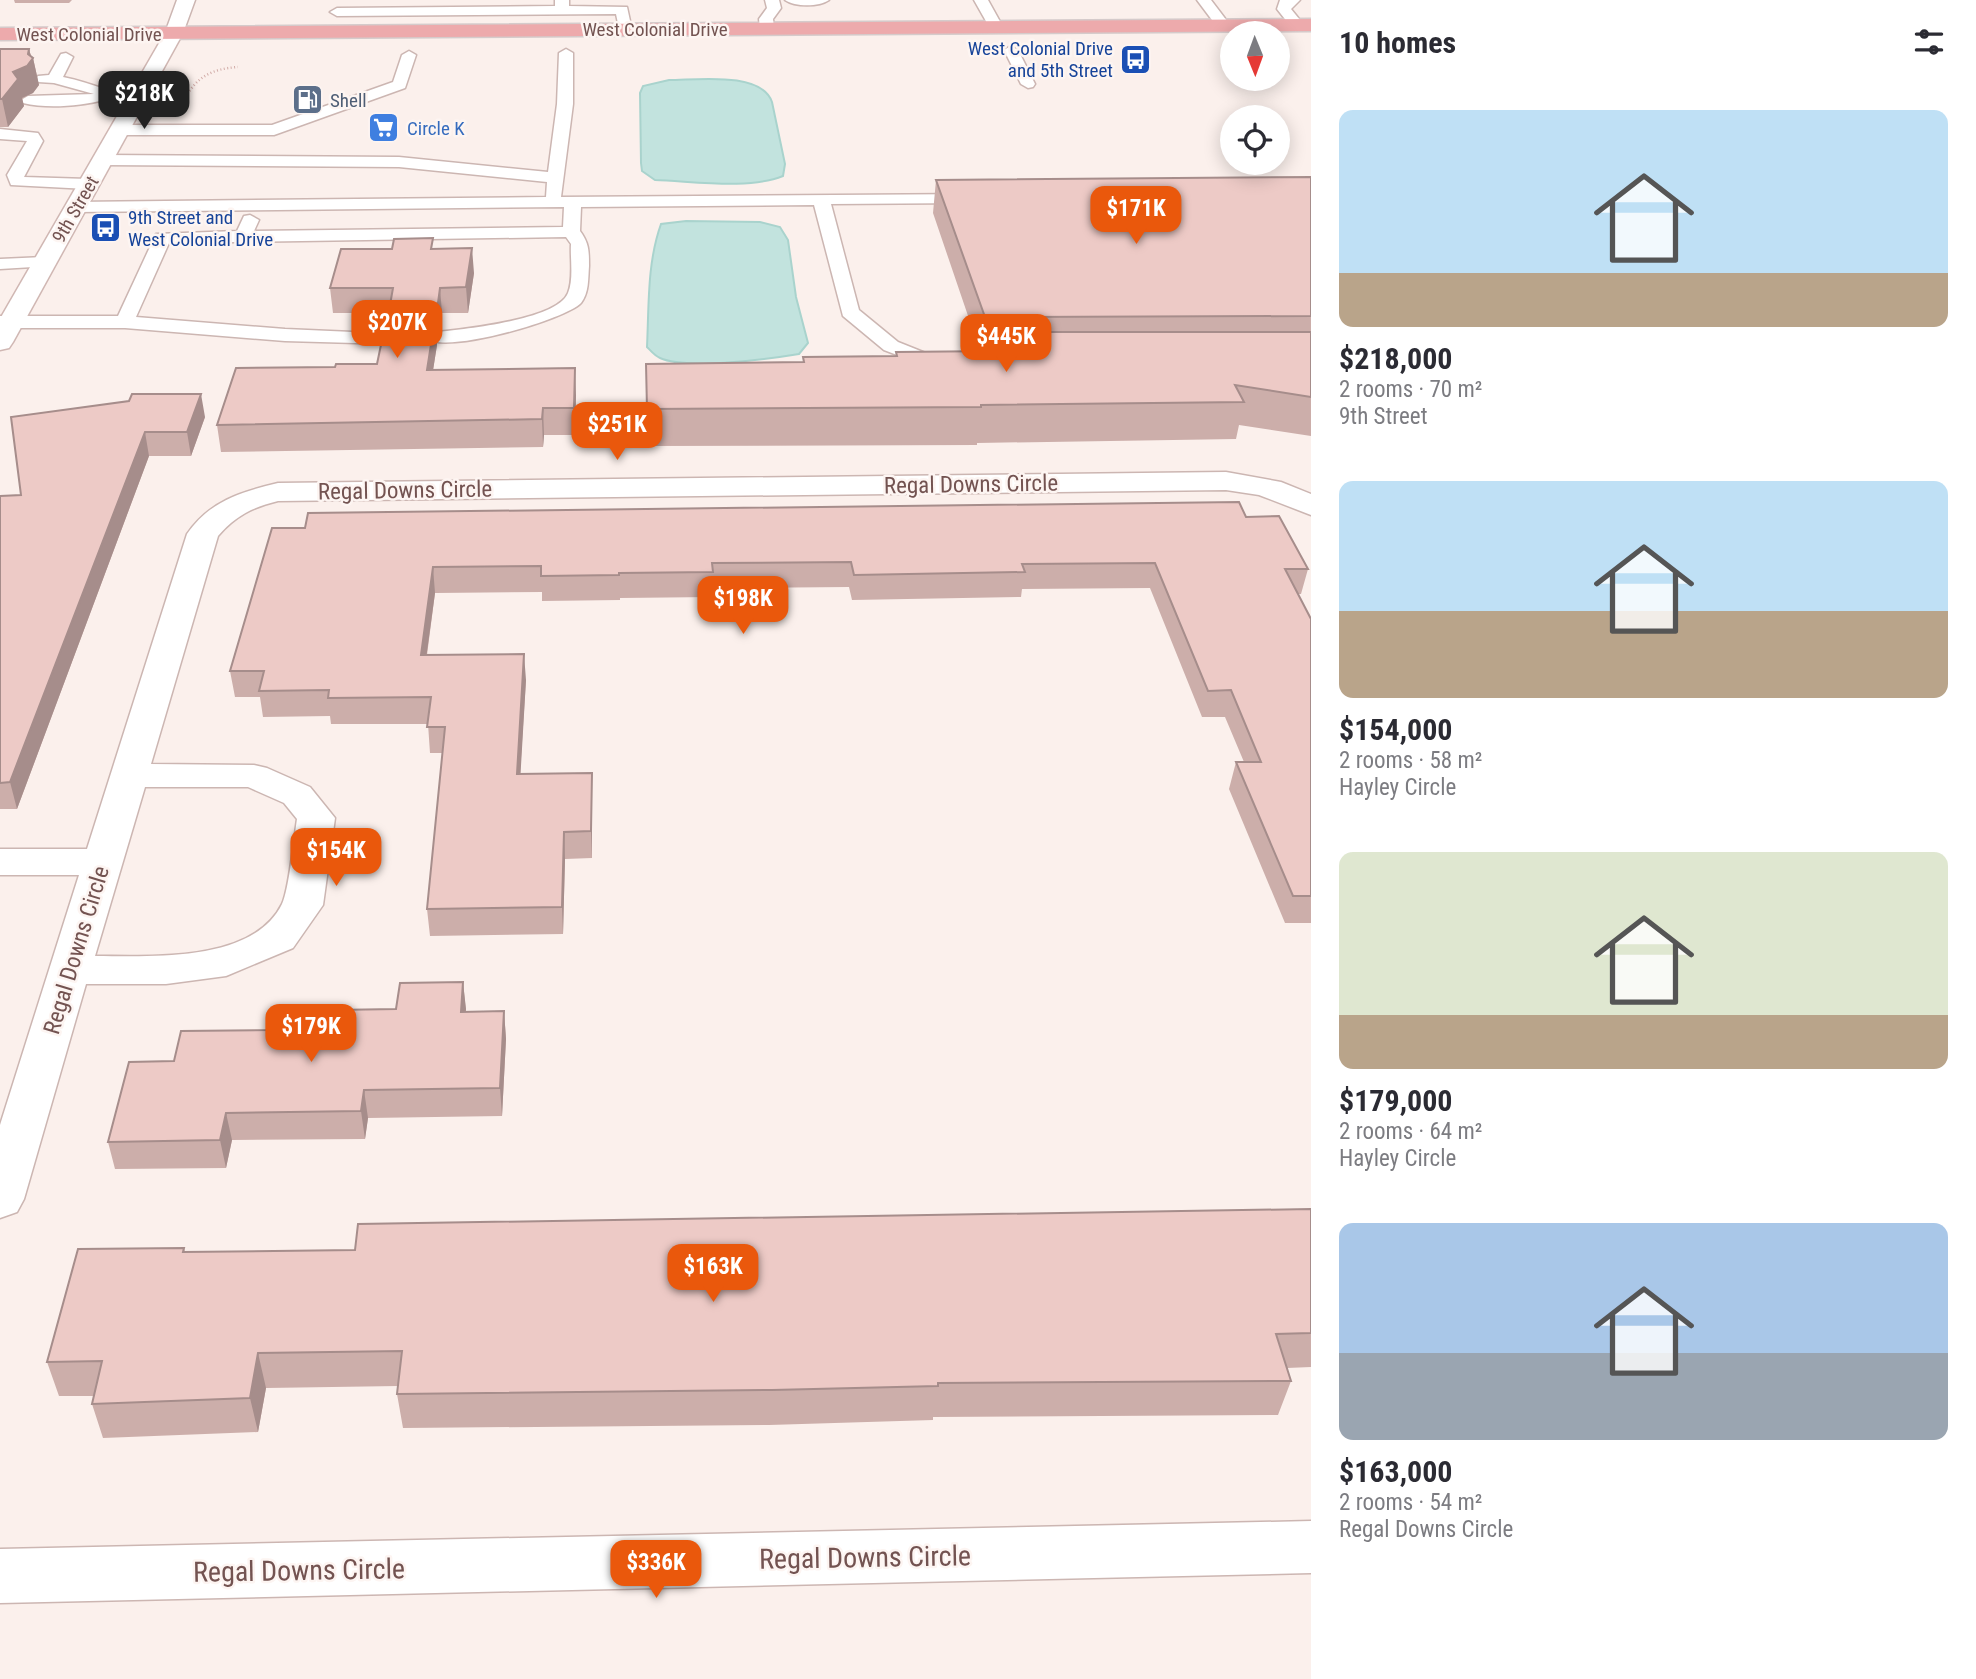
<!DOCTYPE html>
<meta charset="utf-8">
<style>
:root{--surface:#fff;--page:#f7f7f7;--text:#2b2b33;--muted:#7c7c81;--accent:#ea580c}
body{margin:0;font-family:"Roboto Condensed",sans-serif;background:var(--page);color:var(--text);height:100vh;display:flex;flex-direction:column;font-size:26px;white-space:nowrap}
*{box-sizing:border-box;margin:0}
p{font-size:23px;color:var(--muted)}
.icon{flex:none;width:38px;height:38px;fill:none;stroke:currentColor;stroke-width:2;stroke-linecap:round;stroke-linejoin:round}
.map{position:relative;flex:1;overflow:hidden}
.side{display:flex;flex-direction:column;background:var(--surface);width:665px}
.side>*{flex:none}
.needle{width:46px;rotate:179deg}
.controls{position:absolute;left:1220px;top:21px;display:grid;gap:14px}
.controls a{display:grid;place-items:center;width:70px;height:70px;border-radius:50%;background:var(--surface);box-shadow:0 4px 18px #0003;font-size:35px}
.price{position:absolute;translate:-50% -60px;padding:0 16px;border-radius:14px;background:var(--accent);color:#fff;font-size:23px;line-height:46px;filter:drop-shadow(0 2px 4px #0008)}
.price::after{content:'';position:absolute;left:50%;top:42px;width:21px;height:16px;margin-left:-10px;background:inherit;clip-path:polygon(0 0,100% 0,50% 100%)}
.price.selected{background:#222;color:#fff}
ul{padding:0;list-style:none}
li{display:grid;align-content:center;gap:14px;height:371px;padding:0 28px}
li span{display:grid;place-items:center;height:217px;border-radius:14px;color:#555}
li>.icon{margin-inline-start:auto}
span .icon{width:126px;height:126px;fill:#fffc;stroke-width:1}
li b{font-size:30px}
h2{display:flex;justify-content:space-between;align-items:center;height:84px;padding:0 28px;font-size:30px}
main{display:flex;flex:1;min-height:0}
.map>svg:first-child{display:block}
.water{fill:#c2e3de;stroke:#a9d3cd;stroke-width:2}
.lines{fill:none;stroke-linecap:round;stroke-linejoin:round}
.lane-casing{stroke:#ccb6b2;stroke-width:3}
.street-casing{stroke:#ccb6b2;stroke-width:3}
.secondary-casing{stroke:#d0b7b3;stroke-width:3}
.highway-casing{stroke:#d5cbcb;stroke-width:3}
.path{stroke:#d2ada9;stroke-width:2.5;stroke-dasharray:1 2.5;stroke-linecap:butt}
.lane{fill:#fff;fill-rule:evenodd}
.street{fill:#fff;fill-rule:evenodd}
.secondary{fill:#fff;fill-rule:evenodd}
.highway{fill:#edaaac;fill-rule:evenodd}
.wall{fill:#ccaeaa}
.shaded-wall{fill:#a68d8b}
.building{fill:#edcac6;stroke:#a68d8b;stroke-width:2}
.labels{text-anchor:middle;stroke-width:5;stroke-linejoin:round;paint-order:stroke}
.far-street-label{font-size:19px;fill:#735351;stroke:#fdf5f2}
.far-transit-label{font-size:19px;fill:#164399;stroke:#fdf5f2;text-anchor:end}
.far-service-label{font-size:19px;fill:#4e5e75;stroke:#fdf5f2;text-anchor:start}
.far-shop-label{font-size:19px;fill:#366cbe;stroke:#fdf5f2;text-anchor:start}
.street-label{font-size:23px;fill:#735351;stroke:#fdf5f2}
.near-street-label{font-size:28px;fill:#735351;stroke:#fdf5f2}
</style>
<main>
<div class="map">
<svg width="1311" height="1679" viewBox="0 0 1311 1679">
<rect width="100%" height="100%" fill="#fbf0ec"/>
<path class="water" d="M669,80C697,80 761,71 772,102L785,164L783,176C749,190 692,181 655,180L642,171L641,163L640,93L643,86Z
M686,221L760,222L780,227L788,240L796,297L808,343L799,354C769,359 686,370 660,358C655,356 650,350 647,347C649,306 647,263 661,224Z"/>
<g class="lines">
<defs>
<path id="lane" d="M555,0H569V6L627,7L632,30L625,34L620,33L616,14L337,16L330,12L337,8L555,6Z
M765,0H779L781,8L773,19L774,28L767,32L760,28L759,19L767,8Z
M785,0H829C819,7 795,7 785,0Z
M974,0H988L1003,27L1001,30H991Z
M1197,0H1211L1230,25L1228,28H1218Z
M1280,0H1300L1291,9L1304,25L1302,28H1292L1277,9Z
M1011,46L1018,50L1035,84L1033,87L1028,88L1021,84L1004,50Z
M566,49L573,53V104L561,197L978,194L980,198L972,203L831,204L859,310L898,342L933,356L948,357L951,361L948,365L931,368L884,350L843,316L814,205L581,207L580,231C589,243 589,251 589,266C588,279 589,293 581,303C565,320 442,355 428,338L438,332C465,329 557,320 568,293C574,279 570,258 571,244L566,237L169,243L136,317L285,329L398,334L401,338L391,344L285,341L125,328H0V316H118L156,234L237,231L244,216L250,215L259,220L254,231L563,227L564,207L75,212L67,207L75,202L546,197L547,182L399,167L103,165L95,160L103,155L399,157L548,172L557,104L559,53Z
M409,51L416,55L405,88L274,135H120L112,130L120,125H272L393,82L402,55Z
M66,53L73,57L63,77C78,80 93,85 107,90C120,94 136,86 146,95C136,105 117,96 104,100C81,106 47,109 23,103L21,100L28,96L94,94L54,83L38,82L36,79L38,76L49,75L61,54Z
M0,129L38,133L43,141L24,177L88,179L96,184L88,189L11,185L7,175L27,141L0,139Z
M44,257L50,258L53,262L50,266L0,269V259Z"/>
<path id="street" d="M177,0H195L183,33L174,39L165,33Z
M1226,472L1281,482L1311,494V515L1259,495L1226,490L278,501C253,507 235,516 218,536L151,764L254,765L267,768L310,787L335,818L323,905L293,948L226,976L166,984H86L24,1199L17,1212L0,1218V1125L79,875H0V849H87L187,534C210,501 240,492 278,483ZM145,787H248L284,803L297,819C294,838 289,890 282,904C253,963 150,956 95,956Z
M1311,1521V1573L0,1603V1549Z"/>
<path id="secondary" d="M174,27L183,33L13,342L9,348L0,350V319L165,33Z"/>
<path id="highway" d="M1311,19V31L0,40V28Z"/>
</defs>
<use href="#lane" class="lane-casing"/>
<use href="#street" class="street-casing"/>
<use href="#secondary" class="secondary-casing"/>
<use href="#highway" class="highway-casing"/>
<path class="path" d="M184,100C197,76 212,69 238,67"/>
<use href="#lane" class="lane"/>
<use href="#street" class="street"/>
<use href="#secondary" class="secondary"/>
<use href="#highway" class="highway"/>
</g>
<path class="wall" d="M14,0H72L69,3H15Z
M0,49H29L31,56L33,58L39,85L33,93L22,98L24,106L8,127H0Z
M1311,177V436L1239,425L1236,439L977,443V445L647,446L646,364L803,362V357L896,356V352L980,351L933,213L936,180Z
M434,249L474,273L468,313H442L440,329L436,331L437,345L433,370L576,395L575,435H544L543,447L221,452L217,425L335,367L377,364L391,318L390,313H333L330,288Z
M11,417H205L191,456H149L17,809H0V496L21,495Z
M1246,517L1308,569L1301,594H1298L1311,619V923H1285L1229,789L1236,762H1244L1225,717H1202L1150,588L1022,589L1021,597L852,600L849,587L713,588V597L620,598V600L542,601V592L435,593L427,655L526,680L520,774L592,773V858L565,859L563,934L430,936L427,909L443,753H430L428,724H331L330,716L263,717L260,697H235L230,671L272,528Z
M463,982L466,1012L504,1011L506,1039L502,1116L368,1118L365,1139L232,1140L226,1168L115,1169L108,1142L174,1061L269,1030L396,1009Z
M1311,1209V1367L1287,1368L1291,1381L1278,1415L933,1417V1420L769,1425L403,1428L397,1394L398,1386L266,1388L258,1432L103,1438L92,1404L94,1396H59L47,1362L184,1248L185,1252L355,1250Z"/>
<path class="shaded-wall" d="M29,49L32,60L33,58L39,85L33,93L22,98L24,106L8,127L2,99L13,72L28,54Z
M472,248L474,273L468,313L466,287Z
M440,288L442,313L440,329L436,331L437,345L429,396L423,311Z
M575,368L576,395L575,435L574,408Z
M201,394L205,417L191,456L187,432Z
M543,408L544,435L543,447L542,419Z
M145,432L149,456L17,809L10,782Z
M433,567L435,593L423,681L421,655Z
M524,654L526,680L519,800L517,774Z
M592,773V858L591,831Z
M564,832L565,859L563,934L562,907Z
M463,982L466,1009L463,1040L461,1012Z
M504,1011L506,1039L502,1116L500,1088Z
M364,1090L368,1118L365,1139L361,1111Z
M226,1113L232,1140L226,1168L220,1140Z
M258,1353L266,1388L258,1432L250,1398Z"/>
<path class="building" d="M0,49H29L28,54L33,58L27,66L13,72L18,79L2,99H0Z
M1311,177V316L985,317L936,180Z
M433,238L431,249L472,248L466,287L440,288L438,303L423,311L435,319L427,370L575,368L574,408H543L542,419L217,425L236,368L335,367L336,364H377L386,321L400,314L401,311L396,306L390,305L393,288H330L341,249H392L394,239Z
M990,332H1311V397L1235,385L1244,402L981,405V407L647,409L646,364L804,362L803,357L897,356L896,352L997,351Z
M132,394H201L187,432H145L10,782L0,783V496L21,495L11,417L129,401Z
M1239,502L1246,517L1279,516L1308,569H1285L1311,619V896H1293L1236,762H1261L1231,690L1208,691L1155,563L1022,564L1025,572L854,575L851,562L712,563L713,572L619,573V575L541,576V566L433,567L421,655L524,654L517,774L592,773L591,831L564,832L562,907L427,909L445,727H427L431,697L328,698L329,690L259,691L264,671H230L272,528H305L308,513Z
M463,982L461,1012L504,1011L500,1088L364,1090L361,1111L226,1113L220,1140L108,1142L129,1062L174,1061L181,1031L269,1030L273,1011L396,1009L400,983Z
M1311,1209V1333L1276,1334L1291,1381L938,1383V1386L772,1390L397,1394L402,1351L258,1353L250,1398L92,1404L102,1361L47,1362L78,1249L184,1248L183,1252L355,1250L358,1224Z"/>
<defs>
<symbol id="bus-square" viewBox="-11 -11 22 22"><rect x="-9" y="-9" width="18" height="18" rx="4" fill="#1a4fb4" stroke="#fdf5f2"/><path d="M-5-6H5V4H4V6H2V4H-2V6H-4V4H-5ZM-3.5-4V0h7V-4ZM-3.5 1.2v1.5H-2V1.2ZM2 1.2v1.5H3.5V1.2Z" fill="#fff"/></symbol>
<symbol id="fuel-square" viewBox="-11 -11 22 22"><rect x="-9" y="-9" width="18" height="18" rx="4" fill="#5c6f8a" stroke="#fdf5f2"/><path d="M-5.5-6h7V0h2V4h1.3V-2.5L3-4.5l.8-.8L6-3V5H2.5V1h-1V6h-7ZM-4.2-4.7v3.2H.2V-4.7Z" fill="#fff"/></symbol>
<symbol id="supermarket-square" viewBox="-11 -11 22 22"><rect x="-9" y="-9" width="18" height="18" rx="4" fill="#3f7fe0" stroke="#fdf5f2"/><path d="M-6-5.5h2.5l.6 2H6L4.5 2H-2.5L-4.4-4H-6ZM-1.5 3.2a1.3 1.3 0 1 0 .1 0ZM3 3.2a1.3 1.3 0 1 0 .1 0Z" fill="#fff"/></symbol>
</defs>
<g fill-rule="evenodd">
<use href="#bus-square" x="1118" y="42" width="35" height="35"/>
<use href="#fuel-square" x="290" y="82" width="35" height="35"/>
<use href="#supermarket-square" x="366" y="110" width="35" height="35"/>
<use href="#bus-square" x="88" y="210" width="35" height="35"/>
</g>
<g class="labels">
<g class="far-street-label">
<text x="655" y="36">West Colonial Drive</text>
<text x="89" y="41">West Colonial Drive</text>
<text transform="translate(75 209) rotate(-60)" y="7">9th Street</text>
</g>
<g class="far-transit-label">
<text x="1113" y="55">West Colonial Drive<tspan x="1113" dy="22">and 5th Street</tspan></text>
<text x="128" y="224" text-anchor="start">9th Street and<tspan x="128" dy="22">West Colonial Drive</tspan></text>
</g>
<g class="far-service-label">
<text x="330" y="107">Shell</text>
</g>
<g class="far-shop-label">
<text x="407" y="135">Circle K</text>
</g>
<g class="street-label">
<text transform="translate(971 484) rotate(-1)" y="8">Regal Downs Circle</text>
<text transform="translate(405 490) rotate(-1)" y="8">Regal Downs Circle</text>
<text transform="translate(76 950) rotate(-73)" y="8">Regal Downs Circle</text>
</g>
<g class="near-street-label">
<text transform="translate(865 1557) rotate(-1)" y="10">Regal Downs Circle</text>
<text transform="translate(299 1570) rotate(-1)" y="10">Regal Downs Circle</text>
</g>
</g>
</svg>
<div class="controls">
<a><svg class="needle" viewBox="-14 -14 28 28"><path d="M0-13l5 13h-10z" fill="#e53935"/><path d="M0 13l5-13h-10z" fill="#7c7c81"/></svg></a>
<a><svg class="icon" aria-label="locate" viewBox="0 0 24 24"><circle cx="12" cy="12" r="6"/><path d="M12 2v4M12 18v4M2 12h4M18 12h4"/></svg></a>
</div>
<b class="price selected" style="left:144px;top:131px">$218K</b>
<b class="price" style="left:1136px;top:246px">$171K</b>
<b class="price" style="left:397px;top:360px">$207K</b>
<b class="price" style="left:1006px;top:374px">$445K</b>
<b class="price" style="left:617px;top:462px">$251K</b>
<b class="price" style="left:743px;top:636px">$198K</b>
<b class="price" style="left:336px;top:888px">$154K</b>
<b class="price" style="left:311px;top:1064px">$179K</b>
<b class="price" style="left:713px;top:1304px">$163K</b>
<b class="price" style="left:656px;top:1600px">$336K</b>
</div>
<section class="side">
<h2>10 homes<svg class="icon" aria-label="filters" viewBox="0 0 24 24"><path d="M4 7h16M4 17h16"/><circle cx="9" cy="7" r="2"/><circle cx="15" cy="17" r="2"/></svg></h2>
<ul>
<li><span style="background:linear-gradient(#bfe0f5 75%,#b9a48a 0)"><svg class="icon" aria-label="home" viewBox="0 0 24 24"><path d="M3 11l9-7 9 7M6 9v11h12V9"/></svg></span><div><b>$218,000</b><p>2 rooms · 70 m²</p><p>9th Street</p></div></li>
<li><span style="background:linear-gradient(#bfe0f5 60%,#b9a48a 0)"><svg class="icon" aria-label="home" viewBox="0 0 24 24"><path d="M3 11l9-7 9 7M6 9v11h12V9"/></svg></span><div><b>$154,000</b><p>2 rooms · 58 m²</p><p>Hayley Circle</p></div></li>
<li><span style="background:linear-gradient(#dfe7d0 75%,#b9a48a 0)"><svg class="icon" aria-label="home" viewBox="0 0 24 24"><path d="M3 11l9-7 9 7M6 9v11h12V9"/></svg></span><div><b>$179,000</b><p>2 rooms · 64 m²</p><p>Hayley Circle</p></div></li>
<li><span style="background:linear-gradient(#a9c7e8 60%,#9aa5b1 0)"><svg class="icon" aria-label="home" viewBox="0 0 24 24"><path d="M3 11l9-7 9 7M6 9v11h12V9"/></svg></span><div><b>$163,000</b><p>2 rooms · 54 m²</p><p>Regal Downs Circle</p></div></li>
</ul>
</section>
</main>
